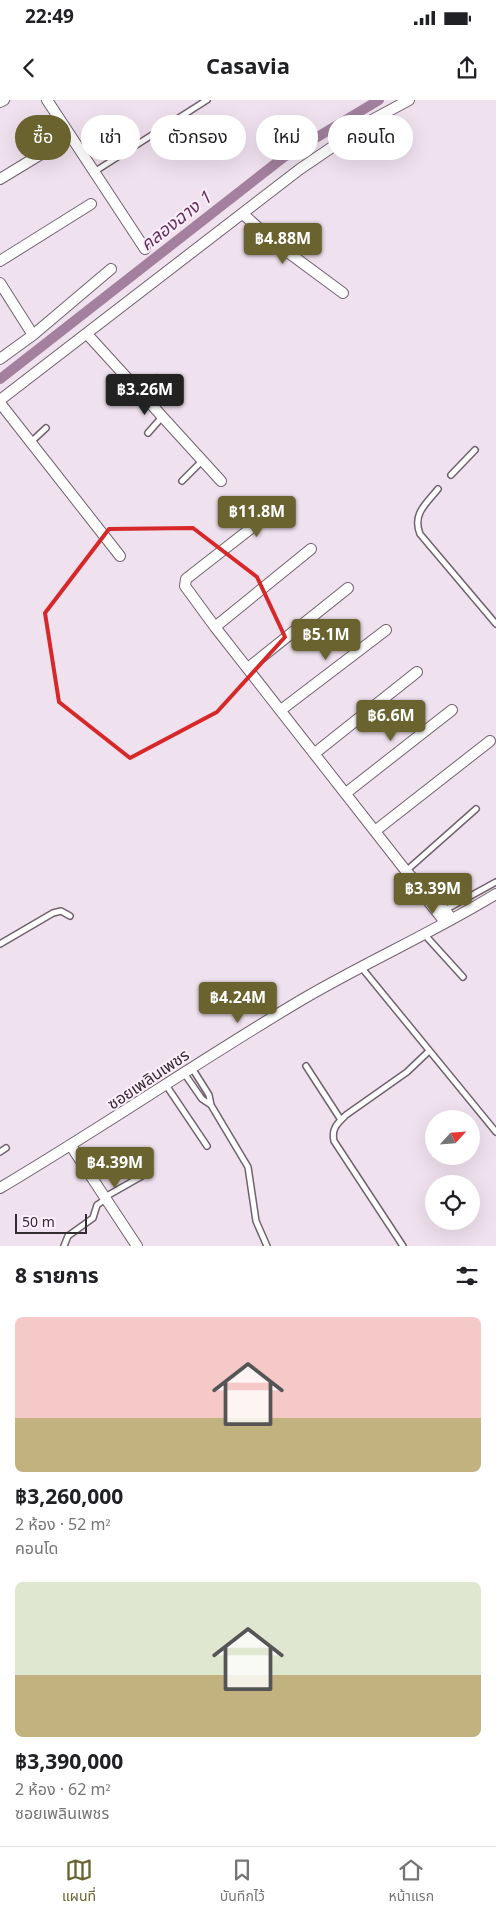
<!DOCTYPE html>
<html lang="th">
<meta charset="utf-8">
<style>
:root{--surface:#fff;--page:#f6f6f6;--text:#202124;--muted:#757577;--line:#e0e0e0;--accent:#6a6330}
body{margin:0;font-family:Georgia,"Noto Sans Thai",serif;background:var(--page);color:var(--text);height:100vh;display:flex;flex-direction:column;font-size:19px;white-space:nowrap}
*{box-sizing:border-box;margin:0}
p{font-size:16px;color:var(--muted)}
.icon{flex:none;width:28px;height:28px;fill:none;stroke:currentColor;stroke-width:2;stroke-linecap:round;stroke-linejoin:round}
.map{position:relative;height:1146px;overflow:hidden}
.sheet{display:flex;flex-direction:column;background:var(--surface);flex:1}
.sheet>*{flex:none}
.top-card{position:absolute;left:15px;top:15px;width:466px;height:45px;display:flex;gap:10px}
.needle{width:32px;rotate:64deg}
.buttons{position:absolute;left:425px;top:1010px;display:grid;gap:10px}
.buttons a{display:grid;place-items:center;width:55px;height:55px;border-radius:50%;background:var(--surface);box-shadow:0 5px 20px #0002;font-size:25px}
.scale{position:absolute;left:15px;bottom:12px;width:72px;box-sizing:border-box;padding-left:5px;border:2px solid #322c31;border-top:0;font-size:14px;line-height:18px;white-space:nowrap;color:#322c31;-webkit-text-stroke:4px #feeefb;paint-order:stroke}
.price{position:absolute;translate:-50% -42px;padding:0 11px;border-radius:5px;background:var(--accent);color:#fff;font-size:16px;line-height:32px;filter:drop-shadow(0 1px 2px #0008)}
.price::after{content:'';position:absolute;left:50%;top:30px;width:15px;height:11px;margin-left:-8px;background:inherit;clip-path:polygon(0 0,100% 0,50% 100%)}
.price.selected{background:#222;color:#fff}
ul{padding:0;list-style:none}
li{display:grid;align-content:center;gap:10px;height:265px;padding:0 15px}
li span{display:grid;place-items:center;height:155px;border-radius:8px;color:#555}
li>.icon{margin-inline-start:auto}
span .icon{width:90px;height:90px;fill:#fffc;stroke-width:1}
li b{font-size:21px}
h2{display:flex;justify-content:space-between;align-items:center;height:60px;padding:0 15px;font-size:21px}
.pill{padding:0 18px;border-radius:22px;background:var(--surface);box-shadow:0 5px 20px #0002;font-size:18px;line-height:45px}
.pill.selected{background:var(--accent);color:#fff}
.status{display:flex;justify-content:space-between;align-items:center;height:35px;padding:0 25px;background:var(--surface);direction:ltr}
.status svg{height:14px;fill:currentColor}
header{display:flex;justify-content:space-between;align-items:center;height:65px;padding:0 15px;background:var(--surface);font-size:22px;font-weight:700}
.menu{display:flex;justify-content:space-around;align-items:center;height:70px;border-top:1px solid var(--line);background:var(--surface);font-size:14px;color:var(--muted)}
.menu a{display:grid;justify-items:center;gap:2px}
.menu .selected{color:var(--accent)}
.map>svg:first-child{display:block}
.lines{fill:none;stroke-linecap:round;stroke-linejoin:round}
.canal{stroke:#a2809e;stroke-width:10}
.service-casing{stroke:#70636e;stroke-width:8}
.minor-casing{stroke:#70636e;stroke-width:12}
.service{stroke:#fff;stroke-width:5}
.minor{stroke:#fff;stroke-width:10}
.marked{fill:none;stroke:#d62828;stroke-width:4;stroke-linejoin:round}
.labels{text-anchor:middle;stroke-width:4;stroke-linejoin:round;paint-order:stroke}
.street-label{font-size:16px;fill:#322c31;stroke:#feeefb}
.water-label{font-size:18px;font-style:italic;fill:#61325c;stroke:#feeefb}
</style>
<div class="status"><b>22:49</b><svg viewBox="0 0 49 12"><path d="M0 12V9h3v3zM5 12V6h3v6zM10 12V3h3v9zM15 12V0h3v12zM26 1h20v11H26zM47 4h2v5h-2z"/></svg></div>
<header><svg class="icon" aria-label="back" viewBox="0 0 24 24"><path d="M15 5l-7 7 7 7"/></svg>Casavia<svg class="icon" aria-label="share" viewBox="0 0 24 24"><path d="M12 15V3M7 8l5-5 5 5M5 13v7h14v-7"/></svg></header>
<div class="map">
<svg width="496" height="1146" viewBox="0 0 496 1146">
<rect width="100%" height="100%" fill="#f0e1ee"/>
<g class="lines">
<path class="canal" d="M0,279L284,57L379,0"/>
<defs>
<path id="service" d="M94,72L207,0
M144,296L157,278
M148,333L162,317
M31,342L46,328
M451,375L475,350
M182,381L202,361
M438,389C426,404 412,414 420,434L496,524
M406,771L476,709
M445,810L496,782
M424,834L463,877
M0,844L53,813L61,811L70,816
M361,867L496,1032
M306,966L341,1020
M192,968L209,995L211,1005L248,1067L256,1121L267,1146
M184,973L202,999L211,1005
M166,985L207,1046
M0,1052L6,1048
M105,1097L142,1076
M64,1146L68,1136L93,1118L97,1105L106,1099
M403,1146L334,1041C331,1028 338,1023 346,1015L407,972L429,951"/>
<path id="minor" d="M47,0L145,149
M0,2L4,0
M0,79L56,45
M243,114L274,142L343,193
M0,161L91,104
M0,183L33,235
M87,234L221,381
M0,259L33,235L111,169
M0,300L300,69L372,20L409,0
M0,303L120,456
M273,411L186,479L185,486L215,527L406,771C421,788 438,800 452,819
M215,527L311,449
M248,568L348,488
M281,610L386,530
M315,653L417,572
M346,693L452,610
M375,731L490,641
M427,794L429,802L445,822
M71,1046L137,1146
M0,1088C103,1027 200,960 303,899C366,862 434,832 496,794"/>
</defs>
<use href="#service" class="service-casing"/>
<use href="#minor" class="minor-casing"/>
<use href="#service" class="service"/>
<use href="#minor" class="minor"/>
</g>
<path class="marked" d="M193,428L257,477L285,537L217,612L130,658L59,602L45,513L109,429Z"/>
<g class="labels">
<g class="street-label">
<text transform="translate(148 979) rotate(-34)" y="6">ซอยเพลินเพชร</text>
</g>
<g class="water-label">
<text transform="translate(176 121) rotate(-38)" y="6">คลองฉาง 1</text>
</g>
</g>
</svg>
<div class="buttons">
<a><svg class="needle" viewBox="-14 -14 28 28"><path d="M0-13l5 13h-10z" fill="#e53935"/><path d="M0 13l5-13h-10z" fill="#757577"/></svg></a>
<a><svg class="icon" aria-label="locate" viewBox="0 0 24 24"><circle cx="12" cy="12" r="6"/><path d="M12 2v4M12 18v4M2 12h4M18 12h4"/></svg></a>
</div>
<div class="scale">50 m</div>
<b class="price" style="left:283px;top:165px">฿4.88M</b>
<b class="price selected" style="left:145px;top:316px">฿3.26M</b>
<b class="price" style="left:257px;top:438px">฿11.8M</b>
<b class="price" style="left:326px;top:561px">฿5.1M</b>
<b class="price" style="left:391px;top:642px">฿6.6M</b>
<b class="price" style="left:433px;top:815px">฿3.39M</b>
<b class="price" style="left:238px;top:924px">฿4.24M</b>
<b class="price" style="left:115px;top:1089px">฿4.39M</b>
<div class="top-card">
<a class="pill selected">ซื้อ</a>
<a class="pill">เช่า</a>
<a class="pill">ตัวกรอง</a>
<a class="pill">ใหม่</a>
<a class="pill">คอนโด</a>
</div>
</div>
<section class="sheet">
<h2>8 รายการ<svg class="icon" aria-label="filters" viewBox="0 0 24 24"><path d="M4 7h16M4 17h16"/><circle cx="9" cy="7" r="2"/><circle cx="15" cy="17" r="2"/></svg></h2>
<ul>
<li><span style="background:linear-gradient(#f6c9c9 65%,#c2b280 0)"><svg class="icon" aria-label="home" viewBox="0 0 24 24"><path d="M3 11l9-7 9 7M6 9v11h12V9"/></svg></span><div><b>฿3,260,000</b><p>2 ห้อง · 52 m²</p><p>คอนโด</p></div></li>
<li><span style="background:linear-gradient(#dfe7d0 60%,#c2b280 0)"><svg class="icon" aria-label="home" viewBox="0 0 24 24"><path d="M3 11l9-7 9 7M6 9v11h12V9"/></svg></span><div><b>฿3,390,000</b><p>2 ห้อง · 62 m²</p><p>ซอยเพลินเพชร</p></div></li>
</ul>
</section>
<nav class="menu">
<a class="selected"><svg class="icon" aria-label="map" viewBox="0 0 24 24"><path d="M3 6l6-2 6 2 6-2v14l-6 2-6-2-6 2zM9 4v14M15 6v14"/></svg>แผนที่</a>
<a><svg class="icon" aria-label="saved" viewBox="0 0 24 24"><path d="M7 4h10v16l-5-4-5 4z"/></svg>บันทึกไว้</a>
<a><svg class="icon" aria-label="home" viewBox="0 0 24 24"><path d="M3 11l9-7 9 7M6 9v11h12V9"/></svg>หน้าแรก</a>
</nav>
